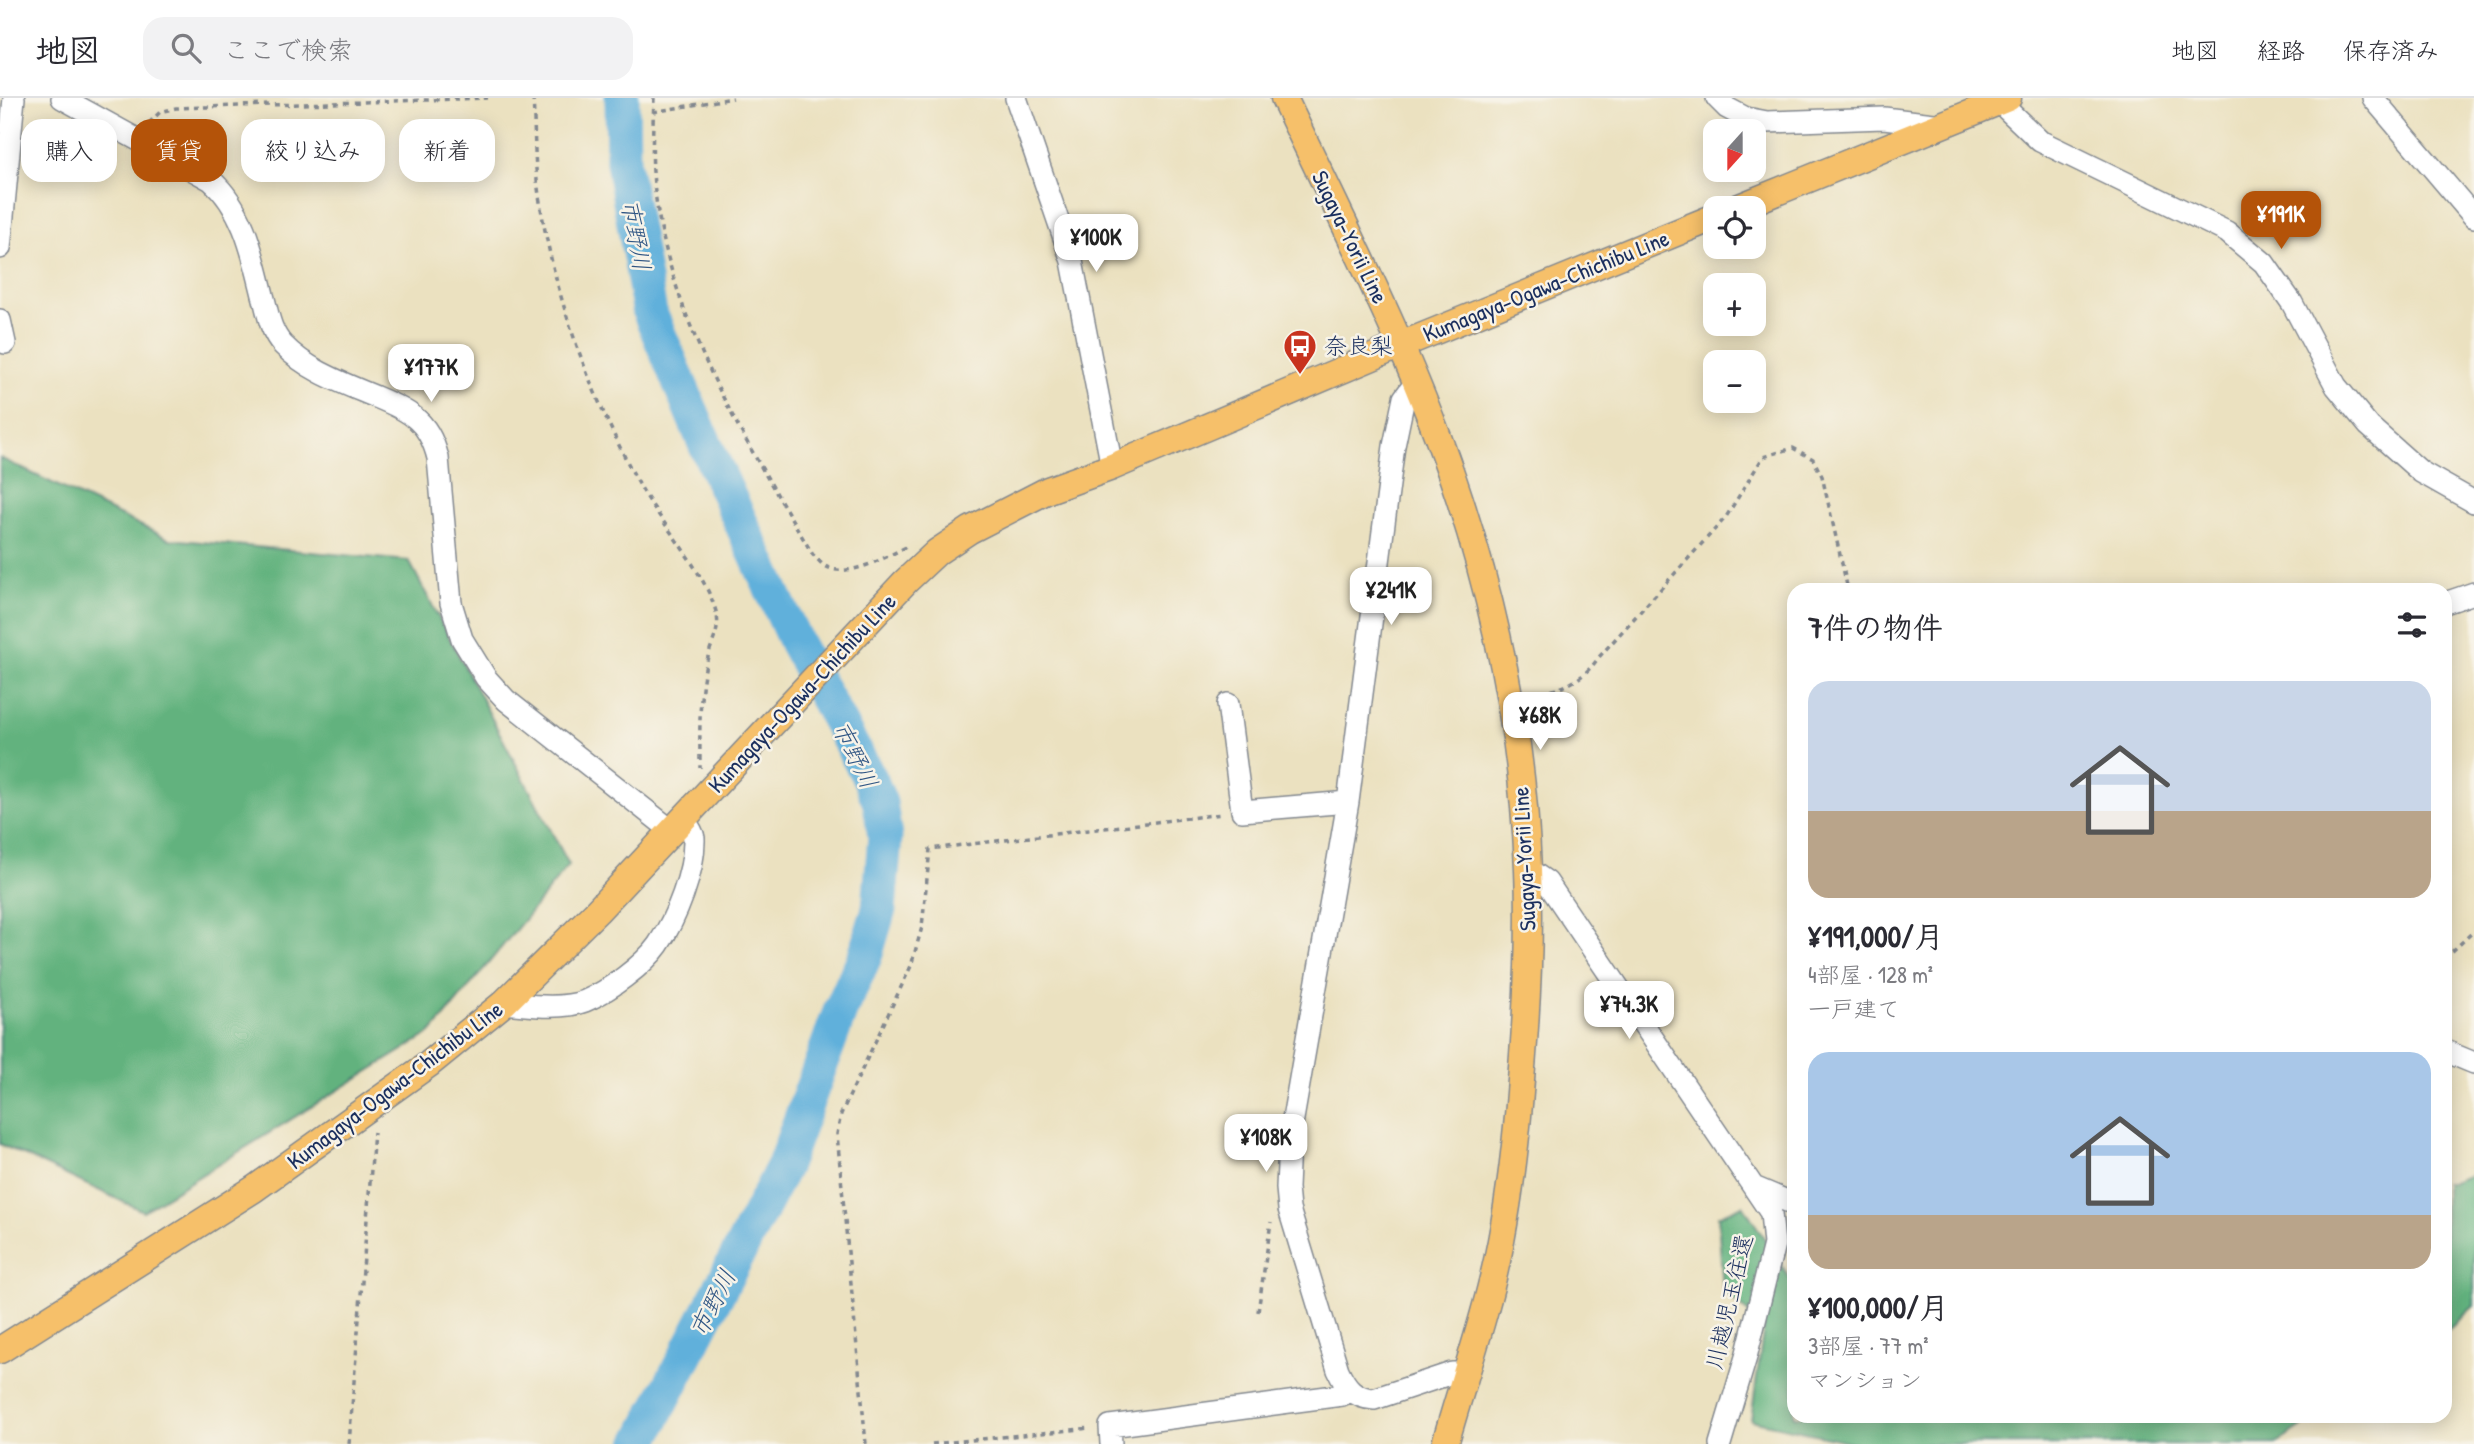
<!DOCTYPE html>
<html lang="ja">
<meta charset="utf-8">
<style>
:root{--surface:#fff;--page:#f2f2f3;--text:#2b2b33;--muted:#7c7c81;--line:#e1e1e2;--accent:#b45309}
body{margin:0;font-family:"Patrick Hand","Klee One",sans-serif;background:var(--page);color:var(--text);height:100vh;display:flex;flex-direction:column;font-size:26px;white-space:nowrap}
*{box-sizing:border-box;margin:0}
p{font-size:23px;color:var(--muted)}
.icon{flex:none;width:38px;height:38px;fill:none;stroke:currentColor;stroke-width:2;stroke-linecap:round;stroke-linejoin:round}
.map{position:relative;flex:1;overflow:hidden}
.details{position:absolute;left:1787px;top:485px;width:665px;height:840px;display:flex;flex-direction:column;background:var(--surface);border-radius:21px;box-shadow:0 4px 18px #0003}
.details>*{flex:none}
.guide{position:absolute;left:21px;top:21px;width:665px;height:63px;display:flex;gap:14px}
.needle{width:46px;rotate:201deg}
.fabs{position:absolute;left:1703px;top:21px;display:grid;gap:14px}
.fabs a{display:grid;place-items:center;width:63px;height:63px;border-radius:14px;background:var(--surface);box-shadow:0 4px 18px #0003;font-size:35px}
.price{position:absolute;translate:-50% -60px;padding:0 16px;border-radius:14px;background:#fff;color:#222;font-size:23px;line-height:46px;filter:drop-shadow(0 2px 4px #0008)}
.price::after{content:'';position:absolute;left:50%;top:42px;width:21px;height:16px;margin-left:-10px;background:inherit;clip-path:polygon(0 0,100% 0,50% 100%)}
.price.selected{background:var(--accent);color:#fff}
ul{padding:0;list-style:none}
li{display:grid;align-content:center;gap:14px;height:371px;padding:0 21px}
li span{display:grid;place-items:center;height:217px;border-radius:21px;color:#555}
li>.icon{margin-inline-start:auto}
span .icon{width:126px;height:126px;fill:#fffc;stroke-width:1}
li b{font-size:30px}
h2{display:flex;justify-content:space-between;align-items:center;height:84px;padding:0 21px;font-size:30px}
.pill{padding:0 24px;border-radius:21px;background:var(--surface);box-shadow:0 4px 18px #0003;font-size:24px;line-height:63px}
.pill.selected{background:var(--accent);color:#fff}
header{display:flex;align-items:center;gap:42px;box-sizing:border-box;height:98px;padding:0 35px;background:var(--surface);border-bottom:2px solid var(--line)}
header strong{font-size:33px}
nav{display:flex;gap:38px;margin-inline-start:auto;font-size:24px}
.search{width:490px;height:63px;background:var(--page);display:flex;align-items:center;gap:18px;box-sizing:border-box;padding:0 24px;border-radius:21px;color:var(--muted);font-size:26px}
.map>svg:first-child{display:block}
.forest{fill:#62b27e;stroke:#3e706e;stroke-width:2}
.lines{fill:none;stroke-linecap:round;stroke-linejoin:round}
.river{stroke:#60b0db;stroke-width:35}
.minor-casing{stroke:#83888f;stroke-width:24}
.major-casing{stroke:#83888f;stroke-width:29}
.path{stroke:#83888f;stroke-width:3.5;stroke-dasharray:5 5;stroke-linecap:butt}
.minor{stroke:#fff;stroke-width:21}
.major{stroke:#f6c06b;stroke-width:26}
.labels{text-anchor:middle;stroke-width:5;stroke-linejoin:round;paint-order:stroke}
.street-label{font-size:23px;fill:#1b2f5e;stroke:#f7f3e8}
.poi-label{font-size:23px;fill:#1b2f5e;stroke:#f7f3e8;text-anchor:start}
.water-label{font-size:24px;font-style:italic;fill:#305684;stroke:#f7f3e8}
</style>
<header>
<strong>地図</strong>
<div class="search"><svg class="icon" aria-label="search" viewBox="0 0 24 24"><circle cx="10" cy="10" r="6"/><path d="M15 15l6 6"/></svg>ここで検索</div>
<nav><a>地図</a><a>経路</a><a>保存済み</a></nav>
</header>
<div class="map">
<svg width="2474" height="1346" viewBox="0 0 2474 1346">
<rect width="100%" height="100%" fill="#f7f3e8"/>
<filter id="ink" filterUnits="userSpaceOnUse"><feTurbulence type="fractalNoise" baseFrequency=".0143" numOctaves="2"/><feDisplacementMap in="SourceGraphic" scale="14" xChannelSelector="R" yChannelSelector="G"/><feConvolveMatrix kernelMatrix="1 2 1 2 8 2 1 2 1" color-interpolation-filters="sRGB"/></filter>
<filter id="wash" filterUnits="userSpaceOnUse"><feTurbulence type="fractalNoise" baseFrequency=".00686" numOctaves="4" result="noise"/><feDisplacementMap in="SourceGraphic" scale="28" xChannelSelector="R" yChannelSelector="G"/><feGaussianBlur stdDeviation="1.57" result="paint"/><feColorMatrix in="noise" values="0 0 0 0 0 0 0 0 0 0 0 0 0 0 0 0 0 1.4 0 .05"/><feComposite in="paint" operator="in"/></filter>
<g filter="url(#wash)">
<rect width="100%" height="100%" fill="#ebe1c0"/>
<path class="forest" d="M0,360L169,441L409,463L569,767L432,934L143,1113L0,1046Z
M2474,1076V1208L2445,1235V1085H2451Z
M1743,1107L1794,1187V1318H2319L2276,1346H1859L1751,1322L1764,1228L1723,1193L1718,1118Z"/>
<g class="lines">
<path class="river" d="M622,0L623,64L650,215L706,348L796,545L871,683L880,705L885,739L879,811L865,858L841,911L784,1067L640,1346"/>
</g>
</g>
<g filter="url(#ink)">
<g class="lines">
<defs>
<path id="minor" d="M62,0L211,82C244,111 253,157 263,197C268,215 270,233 283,247C308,273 343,285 376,299C388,304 403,310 414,319C427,329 434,344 438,360L451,505L462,541L486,580L506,602L672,733
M1016,0L1072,163L1112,369
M1717,0L1727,10L1746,20L1767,24L1884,20L1942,27
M2373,0L2474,119
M1999,4L2040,43L2227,134L2264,165L2292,205L2336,288L2369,328L2421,374L2474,404
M0,150L14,0
M0,222L5,245
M1416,284L1404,300L1394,348L1348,704L1289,1044L1287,1090L1289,1111L1338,1272C1346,1289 1354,1300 1374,1301L1452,1275H1465
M2445,505L2474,495
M1228,606L1242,713L1348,704
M1528,771L1547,784L1771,1115L1774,1146L1746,1259L1720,1346
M504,905C528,907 562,912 585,903C607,894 644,867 658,847C676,821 695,773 694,740C693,733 688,727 684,722
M2445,953L2474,965
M1756,1090L1794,1106
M1111,1346L1110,1328L1342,1297L1350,1293"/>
<path id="major" d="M1284,0C1346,131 1414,261 1459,399C1498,518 1523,646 1528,771C1531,842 1527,912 1521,982C1517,1036 1511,1090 1501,1143C1488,1212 1464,1279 1445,1346
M1737,110L2008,0
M0,1252L254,1091L429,966L504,905L597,813L905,484L937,454L970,432L1048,392L1112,369L1401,247L1715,119"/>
</defs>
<use href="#minor" class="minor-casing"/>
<use href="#major" class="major-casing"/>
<path class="path" d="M533,0C535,30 534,61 538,90C552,194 589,294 639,386C659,423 709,478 717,518C720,533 711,545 708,559C705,569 703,580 702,590C699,617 700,643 700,670
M654,0C653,28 651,58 654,86C670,226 743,338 813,457C817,460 821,466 825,468C847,482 888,458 908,448
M653,14L733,0
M149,25L160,14L176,10L488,0
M1532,598C1562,590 1580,586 1599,559L1726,419L1763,359L1793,350L1813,361L1822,378L1848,492
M2445,860L2474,833
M1258,1214L1271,1124
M349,1346L374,1034
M866,1346L837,1036L841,1016L911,868L922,829L930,751L1222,716
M932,1346L1090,1330"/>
<use href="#minor" class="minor"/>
<use href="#major" class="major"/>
</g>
</g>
<defs>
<symbol id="bus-pin" viewBox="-11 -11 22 30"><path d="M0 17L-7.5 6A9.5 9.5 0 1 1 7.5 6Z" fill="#c8321e" stroke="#f7f3e8"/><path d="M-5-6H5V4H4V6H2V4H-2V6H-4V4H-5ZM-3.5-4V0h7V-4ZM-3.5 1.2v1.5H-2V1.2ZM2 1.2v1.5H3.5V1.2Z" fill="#fff"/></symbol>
</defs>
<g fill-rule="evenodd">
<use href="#bus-pin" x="1281" y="229" width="38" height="52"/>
</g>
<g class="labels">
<g class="street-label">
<text transform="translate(1350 139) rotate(64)" y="8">Sugaya-Yorii Line</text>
<text transform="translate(1546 188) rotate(-22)" y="8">Kumagaya-Ogawa-Chichibu Line</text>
<text transform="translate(802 595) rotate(-47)" y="8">Kumagaya-Ogawa-Chichibu Line</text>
<text transform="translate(1524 761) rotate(-93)" y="8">Sugaya-Yorii Line</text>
<text transform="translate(395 987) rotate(-37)" y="8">Kumagaya-Ogawa-Chichibu Line</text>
<text transform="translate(1729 1204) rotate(-77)" y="8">川越児玉往還</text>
</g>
<g class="poi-label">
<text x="1324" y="256">奈良梨</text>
</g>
<g class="water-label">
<text transform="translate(636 137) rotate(80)" y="8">市野川</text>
<text transform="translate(855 657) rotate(64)" y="8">市野川</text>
<text transform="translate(713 1205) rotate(-63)" y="8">市野川</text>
</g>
</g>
</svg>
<div class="fabs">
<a><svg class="needle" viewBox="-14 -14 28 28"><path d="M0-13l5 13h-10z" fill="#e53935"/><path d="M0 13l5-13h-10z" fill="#7c7c81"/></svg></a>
<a><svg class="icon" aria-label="locate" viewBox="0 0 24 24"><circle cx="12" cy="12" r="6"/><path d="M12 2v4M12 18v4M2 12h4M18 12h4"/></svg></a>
<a>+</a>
<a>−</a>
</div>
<b class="price selected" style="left:2281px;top:153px">¥191K</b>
<b class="price" style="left:1096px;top:176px">¥100K</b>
<b class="price" style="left:431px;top:306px">¥177K</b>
<b class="price" style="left:1391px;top:529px">¥241K</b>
<b class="price" style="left:1540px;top:654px">¥68K</b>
<b class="price" style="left:1629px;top:943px">¥74.3K</b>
<b class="price" style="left:1266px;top:1076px">¥108K</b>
<div class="guide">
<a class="pill">購入</a>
<a class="pill selected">賃貸</a>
<a class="pill">絞り込み</a>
<a class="pill">新着</a>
</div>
<section class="details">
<h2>7件の物件<svg class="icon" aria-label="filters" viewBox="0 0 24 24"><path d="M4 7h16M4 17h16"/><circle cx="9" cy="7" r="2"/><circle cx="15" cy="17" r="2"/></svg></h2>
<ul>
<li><span style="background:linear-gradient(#c9d6e8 60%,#b9a48a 0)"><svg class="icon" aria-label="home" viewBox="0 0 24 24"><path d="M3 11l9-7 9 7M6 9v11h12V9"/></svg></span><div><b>¥191,000/月</b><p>4部屋 · 128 m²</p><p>一戸建て</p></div></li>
<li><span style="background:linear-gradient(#a9c7e8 75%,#b9a48a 0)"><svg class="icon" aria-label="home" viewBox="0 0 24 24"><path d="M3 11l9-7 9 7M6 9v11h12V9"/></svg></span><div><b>¥100,000/月</b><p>3部屋 · 77 m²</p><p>マンション</p></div></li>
</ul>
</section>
</div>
